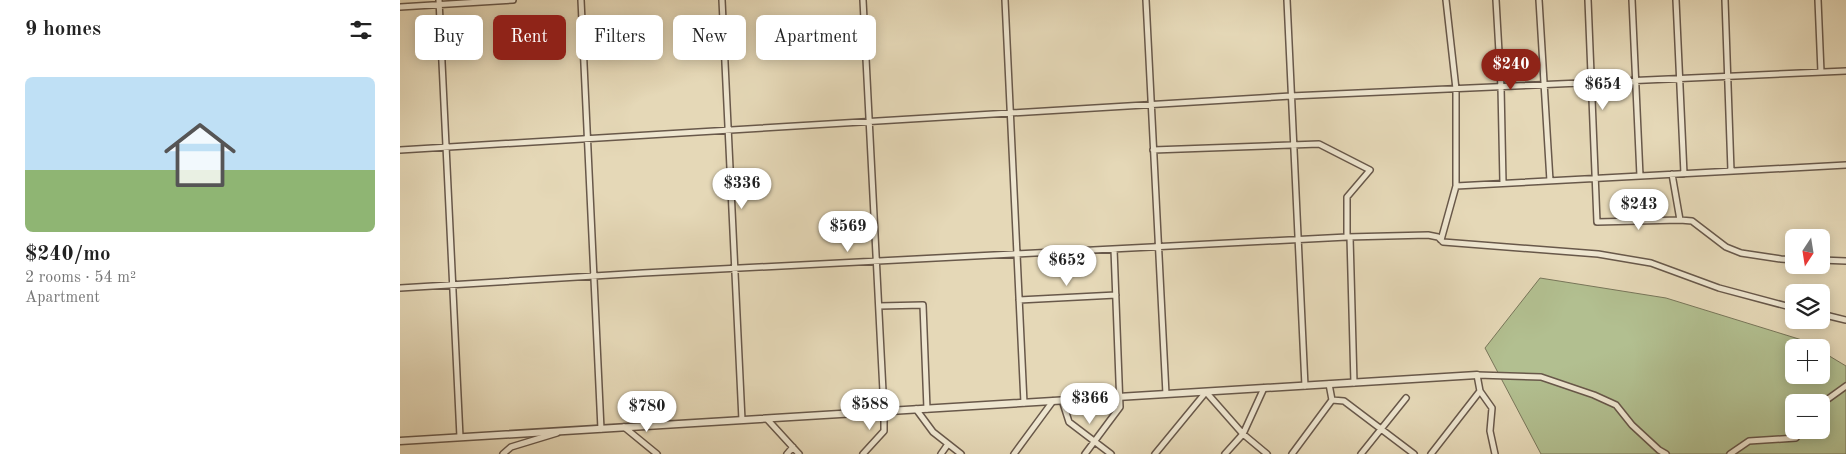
<!DOCTYPE html>
<meta charset="utf-8">
<style>
:root{--surface:#fff;--page:#f6f6f6;--text:#222;--muted:#767676;--line:#e0e0e0;--accent:#8f2418}
body{margin:0;font-family:"Old Standard TT",serif;background:var(--page);color:var(--text);height:100vh;display:flex;flex-direction:column;font-size:19px;white-space:nowrap}
*{box-sizing:border-box;margin:0}
p{font-size:16px;color:var(--muted)}
.icon{flex:none;width:28px;height:28px;fill:none;stroke:currentColor;stroke-width:2;stroke-linecap:round;stroke-linejoin:round}
.map{position:relative;flex:1;overflow:hidden}
.sheet{display:flex;flex-direction:column;background:var(--surface);width:400px}
.sheet>*{flex:none}
.hud{position:absolute;left:15px;top:15px;width:475px;height:45px;display:flex;gap:10px}
.needle{width:32px;rotate:192deg}
.fabs{position:absolute;left:1385px;top:229px;display:grid;gap:10px}
.fabs a{display:grid;place-items:center;width:45px;height:45px;border-radius:8px;background:var(--surface);box-shadow:0 2px 12px #0003;font-size:25px}
.price{position:absolute;translate:-50% -42px;padding:0 11px;border-radius:18px;background:#fff;color:#222;font-size:16px;line-height:32px;filter:drop-shadow(0 1px 2px #0008)}
.price::after{content:'';position:absolute;left:50%;top:30px;width:15px;height:11px;margin-left:-8px;background:inherit;clip-path:polygon(0 0,100% 0,50% 100%)}
.price.on{background:var(--accent);color:#fff}
ul{padding:0;list-style:none}
li{display:grid;align-content:center;gap:10px;height:265px;padding:0 25px}
li+li{border-top:1px solid var(--line)}
li span{display:grid;place-items:center;height:155px;border-radius:8px;color:#555}
li>.icon{margin-inline-start:auto}
span .icon{width:90px;height:90px;fill:#fffc;stroke-width:1}
li b{font-size:21px}
h2{display:flex;justify-content:space-between;align-items:center;height:60px;padding:0 25px;font-size:21px}
.tag{padding:0 18px;border-radius:8px;background:var(--surface);box-shadow:0 2px 12px #0003;font-size:18px;line-height:45px}
.tag.on{background:var(--accent);color:#fff}
main{display:flex;flex:1;min-height:0}
.map>svg:first-child{display:block}
.green{fill:#b2bf90;stroke:#78765a;fill-rule:evenodd}
.lines{fill:none;stroke-linecap:round;stroke-linejoin:round}
.minor-casing{stroke:#68584a;stroke-width:8}
.tertiary-casing{stroke:#68584a;stroke-width:9}
.minor{stroke:#eee6d0;stroke-width:5}
.tertiary{stroke:#eee6d0;stroke-width:6}
</style>
<main>
<section class="sheet">
<h2>9 homes<svg class="icon" aria-label="filters" viewBox="0 0 24 24"><path d="M4 7h16M4 17h16"/><circle cx="9" cy="7" r="2"/><circle cx="15" cy="17" r="2"/></svg></h2>
<ul>
<li><span style="background:linear-gradient(#bfe0f5 60%,#8fb573 0)"><svg class="icon" aria-label="home" viewBox="0 0 24 24"><path d="M3 11l9-7 9 7M6 9v11h12V9"/></svg></span><div><b>$240/mo</b><p>2 rooms · 54 m²</p><p>Apartment</p></div></li>
</ul>
</section>
<div class="map">
<svg width="1446" height="454" viewBox="0 0 1446 454">
<rect width="100%" height="100%" fill="#e5d8b7"/>
<filter id="stains"><feTurbulence type="fractalNoise" baseFrequency=".004" numOctaves="4"/><feColorMatrix values="0 0 0 0 .2 0 0 0 0 .09 0 0 0 0 .02 0 0 0 .5 -.17"/></filter>
<radialGradient id="worn" r=".72"><stop offset=".6" stop-color="#630" stop-opacity="0"/><stop offset="1" stop-color="#630" stop-opacity=".3"/></radialGradient>
<path class="green" d="M1140,278L1266,298L1402,340L1415,347L1394,348V375H1421V351L1446,366V454H1141L1085,348ZM1394,402H1421V430H1394Z"/>
<g class="lines">
<defs>
<path id="minor" d="M39,0L60,437
M181,0L201,429
M322,0L342,420
M605,0L624,403
M746,0L766,394
M887,0L905,386
M1096,0L1101,87L1103,183
M1139,0L1150,181
M1188,0L1197,222L1280,220
M1232,0L1240,176
M1276,0L1284,174
M1325,0L1331,171
M1418,0L1421,72
M0,7L113,0
M0,150L891,96L1446,71
M753,150L919,144L970,170L947,197V237L1028,235L1038,237L1043,242L1198,254L1251,263L1319,288L1394,308
M1272,174L1280,220L1292,221L1326,247L1341,253L1381,259L1394,260
M1056,186L1446,165
M950,237L954,383
M1041,240L1056,186V89L1046,0
M1421,260L1446,261
M0,288L243,273L947,237
M619,300L716,295
M479,306L523,305L527,409
M1421,314L1446,320
M662,400L669,422L711,454
M932,400L944,401L1014,454
M1421,404L1446,386
M516,409L533,432L561,454
M367,419L399,454
M224,427L257,454
M103,454L111,447L157,433
M387,454L393,447
M463,454L484,431V411L463,0
M541,454L548,444
M614,454L653,401
M685,454L720,407L714,249
M755,454L806,392L843,434L867,454
M825,454L843,434L864,388
M892,454L932,400L929,384
M961,454L1006,398
M1031,454L1080,391
M1095,454L1090,431L1092,408L1080,391L1077,375L1141,377L1194,395L1216,405L1232,425L1259,450L1266,454
M1330,454L1349,441L1396,438L1401,430"/>
<path id="tertiary" d="M0,441L1077,375"/>
</defs>
<use href="#minor" class="minor-casing"/>
<use href="#tertiary" class="tertiary-casing"/>
<use href="#minor" class="minor"/>
<use href="#tertiary" class="tertiary"/>
</g>
<rect width="100%" height="100%" filter="url(#stains)"/>
<rect width="100%" height="100%" fill="url(#worn)"/>
</svg>
<div class="fabs">
<a><svg class="needle" viewBox="-14 -14 28 28"><path d="M0-13l5 13h-10z" fill="#e53935"/><path d="M0 13l5-13h-10z" fill="#767676"/></svg></a>
<a><svg class="icon" aria-label="layers" viewBox="0 0 24 24"><path d="M12 4l9 5-9 5-9-5zM3 14l9 5 9-5"/></svg></a>
<a>+</a>
<a>−</a>
</div>
<b class="price on" style="left:1111px;top:91px">$240</b>
<b class="price" style="left:1203px;top:111px">$654</b>
<b class="price" style="left:342px;top:210px">$336</b>
<b class="price" style="left:1239px;top:231px">$243</b>
<b class="price" style="left:448px;top:253px">$569</b>
<b class="price" style="left:667px;top:287px">$652</b>
<b class="price" style="left:690px;top:425px">$366</b>
<b class="price" style="left:470px;top:431px">$588</b>
<b class="price" style="left:247px;top:433px">$780</b>
<div class="hud">
<a class="tag">Buy</a>
<a class="tag on">Rent</a>
<a class="tag">Filters</a>
<a class="tag">New</a>
<a class="tag">Apartment</a>
</div>
</div>
</main>
